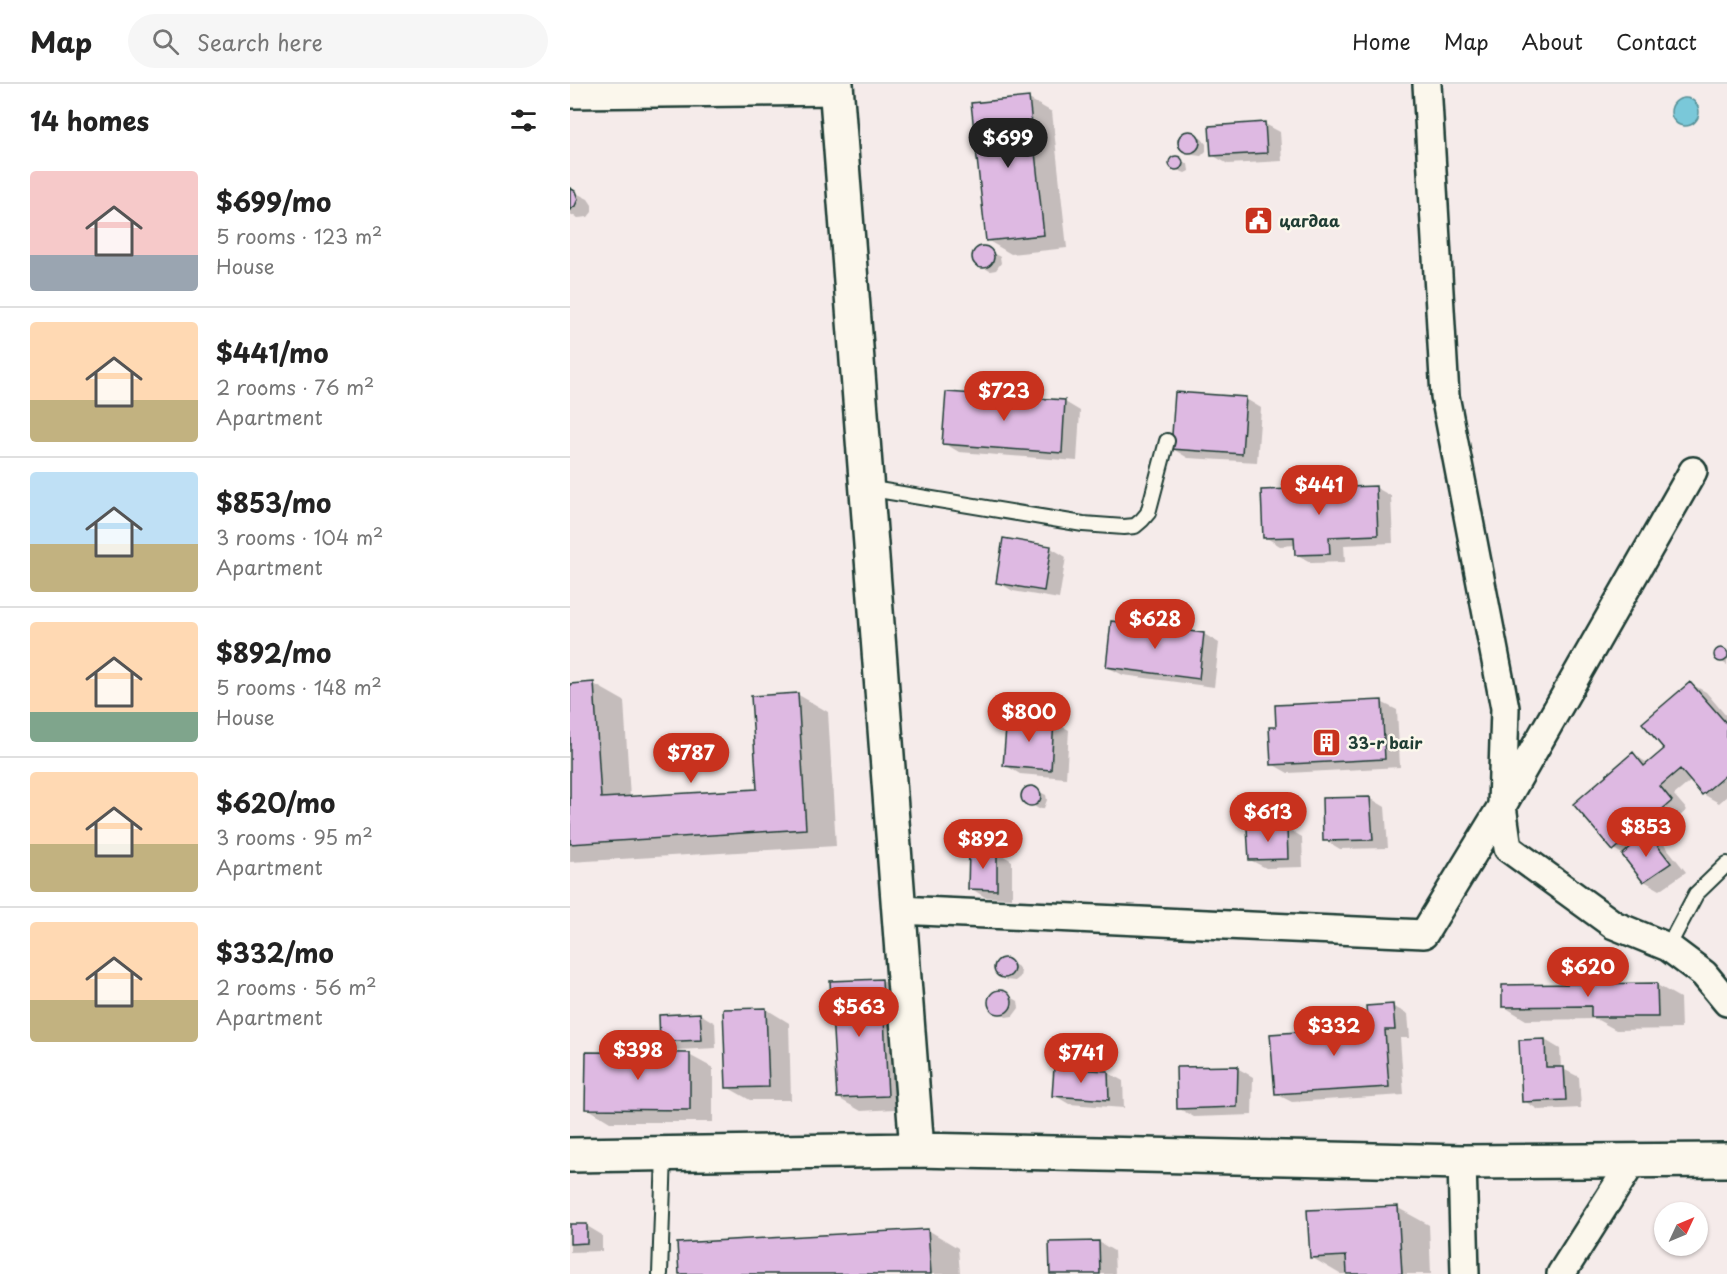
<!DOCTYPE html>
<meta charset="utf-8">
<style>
:root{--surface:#fff;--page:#f6f6f6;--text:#222;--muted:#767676;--line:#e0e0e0;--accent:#c8321e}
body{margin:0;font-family:"Playpen Sans",sans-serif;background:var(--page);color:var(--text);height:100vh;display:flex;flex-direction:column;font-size:22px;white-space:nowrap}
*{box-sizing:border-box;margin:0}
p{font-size:20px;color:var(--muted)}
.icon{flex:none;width:33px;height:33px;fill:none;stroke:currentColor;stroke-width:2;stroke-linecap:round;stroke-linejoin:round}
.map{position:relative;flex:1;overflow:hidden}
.side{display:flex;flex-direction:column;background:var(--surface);width:570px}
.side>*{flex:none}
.needle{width:39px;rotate:46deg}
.buttons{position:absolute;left:1084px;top:1118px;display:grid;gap:12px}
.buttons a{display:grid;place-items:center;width:54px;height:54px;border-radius:50%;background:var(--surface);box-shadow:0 2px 4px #0004;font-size:30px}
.price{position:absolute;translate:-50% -51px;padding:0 14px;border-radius:21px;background:var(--accent);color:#fff;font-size:20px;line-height:39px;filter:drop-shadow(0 2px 3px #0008)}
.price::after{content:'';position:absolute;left:50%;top:36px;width:18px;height:14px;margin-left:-9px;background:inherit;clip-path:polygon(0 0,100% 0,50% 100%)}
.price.active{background:#222;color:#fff}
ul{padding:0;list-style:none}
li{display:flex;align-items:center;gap:18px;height:150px;padding:0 30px}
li+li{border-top:2px solid var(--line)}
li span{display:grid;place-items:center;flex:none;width:168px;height:120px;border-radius:6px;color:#555}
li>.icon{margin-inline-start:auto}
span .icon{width:72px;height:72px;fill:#fffc;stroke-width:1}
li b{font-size:26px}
h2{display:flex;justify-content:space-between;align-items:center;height:72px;padding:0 30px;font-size:26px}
header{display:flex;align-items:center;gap:36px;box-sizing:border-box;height:84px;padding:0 30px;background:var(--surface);border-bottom:2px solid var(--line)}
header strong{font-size:28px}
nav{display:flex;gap:33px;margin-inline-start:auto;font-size:21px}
.search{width:420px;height:54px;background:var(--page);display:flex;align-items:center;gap:15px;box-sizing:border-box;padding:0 21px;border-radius:33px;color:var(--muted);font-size:22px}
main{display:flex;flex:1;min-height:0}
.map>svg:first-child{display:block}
.water{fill:#7ac8d9;stroke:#569097;stroke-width:1.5}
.shadow{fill:#0003}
.building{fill:#deb9e2;stroke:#1f3d34;stroke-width:1.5}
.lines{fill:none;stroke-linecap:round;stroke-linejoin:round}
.service-casing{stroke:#1f3d34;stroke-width:18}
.minor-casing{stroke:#1f3d34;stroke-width:32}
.tertiary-casing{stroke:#1f3d34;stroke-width:38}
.service{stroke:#fbf7ec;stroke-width:14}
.minor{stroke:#fbf7ec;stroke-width:27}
.tertiary{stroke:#fbf7ec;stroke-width:33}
.labels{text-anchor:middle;stroke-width:5;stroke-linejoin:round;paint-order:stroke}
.poi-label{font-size:16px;font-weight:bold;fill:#1f3d34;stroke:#fbf7ec;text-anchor:start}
</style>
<header>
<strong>Map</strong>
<div class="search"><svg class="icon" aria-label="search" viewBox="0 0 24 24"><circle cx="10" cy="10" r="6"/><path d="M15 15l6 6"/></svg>Search here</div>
<nav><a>Home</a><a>Map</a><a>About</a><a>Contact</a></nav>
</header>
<main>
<section class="side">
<h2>14 homes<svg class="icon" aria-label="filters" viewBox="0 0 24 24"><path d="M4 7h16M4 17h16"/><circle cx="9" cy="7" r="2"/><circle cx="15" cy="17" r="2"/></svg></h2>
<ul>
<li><span style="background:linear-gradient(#f6c9c9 70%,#9aa5b1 0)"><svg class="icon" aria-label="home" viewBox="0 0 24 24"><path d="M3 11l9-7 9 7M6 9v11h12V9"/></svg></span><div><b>$699/mo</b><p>5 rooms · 123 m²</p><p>House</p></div></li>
<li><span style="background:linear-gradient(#ffd9b3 65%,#c2b280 0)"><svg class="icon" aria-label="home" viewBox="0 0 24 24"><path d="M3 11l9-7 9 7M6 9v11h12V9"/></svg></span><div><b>$441/mo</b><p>2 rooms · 76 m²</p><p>Apartment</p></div></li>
<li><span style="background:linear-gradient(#bfe0f5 60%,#c2b280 0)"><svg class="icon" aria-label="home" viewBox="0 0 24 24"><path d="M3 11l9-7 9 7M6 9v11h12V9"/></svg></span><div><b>$853/mo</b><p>3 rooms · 104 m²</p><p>Apartment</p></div></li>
<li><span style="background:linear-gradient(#ffd9b3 75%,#7fa58c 0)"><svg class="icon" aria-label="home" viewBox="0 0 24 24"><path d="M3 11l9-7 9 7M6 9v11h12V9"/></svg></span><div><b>$892/mo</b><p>5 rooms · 148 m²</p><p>House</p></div></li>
<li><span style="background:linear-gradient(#ffd9b3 60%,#c2b280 0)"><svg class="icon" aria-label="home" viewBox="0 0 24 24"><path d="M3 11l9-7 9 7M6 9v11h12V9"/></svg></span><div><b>$620/mo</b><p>3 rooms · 95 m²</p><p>Apartment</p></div></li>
<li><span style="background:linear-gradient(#ffd9b3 65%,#c2b280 0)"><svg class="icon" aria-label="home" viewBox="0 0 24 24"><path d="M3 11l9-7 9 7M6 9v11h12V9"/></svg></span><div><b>$332/mo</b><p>2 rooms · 56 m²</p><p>Apartment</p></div></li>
</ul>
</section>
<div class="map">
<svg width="1157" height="1190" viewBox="0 0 1157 1190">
<rect width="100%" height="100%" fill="#f5ebea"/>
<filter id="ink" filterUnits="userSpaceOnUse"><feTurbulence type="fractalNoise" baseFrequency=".0167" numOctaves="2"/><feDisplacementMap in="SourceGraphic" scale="12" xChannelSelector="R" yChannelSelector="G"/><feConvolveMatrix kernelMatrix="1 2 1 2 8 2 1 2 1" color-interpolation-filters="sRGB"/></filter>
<g filter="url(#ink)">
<path class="water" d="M1101 28a14 14 0 1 1 28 0a14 14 0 1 1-28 0Z"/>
<path class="shadow" d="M459,15L482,28L497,164L441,170L417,156Z
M695,40L710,48L712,77L658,80L642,71Z
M616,49L624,50L632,55L636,60V67L631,72L623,71L616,67L611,61V54Z
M606,74L618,80L619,87L615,89L603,84L601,80L603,76Z
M0,106L18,115L22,121V128L18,133L8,134L0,130Z
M413,164L430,173L431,179L426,186L420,187L406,179L404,173L408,166Z
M378,309L495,318L510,327L507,377L389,368L374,359Z
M676,315L691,324L687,378L618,374L603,365Z
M805,403L821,412L823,459L774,461L775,478L742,479L726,470V461L710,462L695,453Z
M435,456L481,464L496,473L489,515L443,507L428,498Z
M634,550L649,559L644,603L553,591L537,583Z
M1152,565L1157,567V581L1148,576L1145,571L1146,567Z
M24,600L54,617L60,714L189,706L227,610L258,628L266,762L0,778V601Z
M1121,600L1136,608L1157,633V712L1149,719L1133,710L1122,696L1104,711L1117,726L1084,754L1093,759L1116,788L1090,806L1074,797L1054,771L1044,765L1063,670L1079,680L1096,666Z
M811,618L827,626L830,683L718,689L702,680Z
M438,634L484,638L499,646L496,694L450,690L435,681Z
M460,703L476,711L477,716L474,724L469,725L453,716L452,711L454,706Z
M800,714L815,723L818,764L770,765L755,756Z
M717,744L732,753L733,783L696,784L680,776Z
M427,768L442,777V814L415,813L400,804Z
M431,875L447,882L451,887L450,893L445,897L436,896L428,891L425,886V881Z
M311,896L334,910L341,1024L291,1027L268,1014Z
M1087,901L1110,914L1111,945L1046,946L1026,935L956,936L933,922Z
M431,907L448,917L449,924L443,932L436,933L420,921V914L424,909Z
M822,922L838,930L840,954H830L834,1011L722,1018L706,1010L800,944Z
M196,925L219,939L221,1016H180L157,1003L155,926Z
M130,930L145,939L146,964L107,966L92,957Z
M975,956L990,965L991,984L1009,993L1011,1024L969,1026L954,1017Z
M119,971L143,984V1038H40L17,1024Z
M667,984L683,993L682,1031L624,1033L608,1024Z
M537,988L553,997L554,1024L499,1020L484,1011Z
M828,1124L859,1141L861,1190H770L741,1173Z
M0,1142H17L32,1151V1167L0,1168Z
M358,1146L388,1164L390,1190H111Z
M529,1158L544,1167L545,1190H482Z"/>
<path class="building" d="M459,13L474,151L416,157L401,19Z
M695,38L697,69L641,72L639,42Z
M608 58a11 11 0 1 1 22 0a11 11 0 1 1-22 0Z
M599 79a7 7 0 1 1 14 0a7 7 0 1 1-14 0Z
M0,104L5,107L8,115L5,122L0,126Z
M402 173a11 11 0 1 1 22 0a11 11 0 1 1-22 0Z
M376,308L495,316L492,369L372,360Z
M605,308L676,313L672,370L601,365Z
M806,402L808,451L759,453L760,470L725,471L724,453L693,454L691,406Z
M433,454L481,462L474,507L426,499Z
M541,537L634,549L629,595L536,583Z
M1144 571a7 7 0 1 1 14 0a7 7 0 1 1-14 0Z
M24,598L31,714L187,705L181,612L228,609L236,745L0,760V600Z
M1120,598L1157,640V690L1132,711L1110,685L1090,702L1102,717L1043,767L1003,720L1063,668L1074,682L1094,665L1072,639Z
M812,616L815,675L701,681L699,643H706L705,621Z
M437,632L484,636L481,686L433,682Z
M451 712a10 10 0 1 1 20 0a10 10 0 1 1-20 0Z
M800,713L803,756L753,757L752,714Z
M717,743L718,775L679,776L677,744Z
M1077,748L1101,779L1073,798L1052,771Z
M399,766H427V806L398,805Z
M424 884a10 10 0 1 1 20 0a10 10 0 1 1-20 0Z
M312,895L318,1012L267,1014L260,897Z
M1087,899L1088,933H1021V922L932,923V901Z
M418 918a12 12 0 1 1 24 0a12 12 0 1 1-24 0Z
M823,920L825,946H815L819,1003L705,1010L700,950L798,943L796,922Z
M196,924L199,1003L156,1004L153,925Z
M130,929L132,956L90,958L89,931Z
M975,955L976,983H994L996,1016L952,1018L949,956Z
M16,968L120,969V1026L15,1025Z
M668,982L667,1023L607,1025L606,983Z
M484,984L538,987L539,1016L482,1012Z
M828,1122L832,1190H777L776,1172L740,1174L737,1126Z
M0,1140H17V1159L0,1160Z
M358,1145L361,1190H109L107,1159Z
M529,1157L530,1190H480L479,1158Z"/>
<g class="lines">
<defs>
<path id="service" d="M296,404L513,440L554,443L565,442L572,436L578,429L597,357
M1098,863L1126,810L1157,780
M90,1190L94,1070"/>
<path id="minor" d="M857,0L875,312L935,624L932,722L938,764L1044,841L1098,863L1134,890L1157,918
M0,10L266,7
M328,826L854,850L932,722L1123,387
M892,1078L895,1190
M991,1190L1064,1075"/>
<path id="tertiary" d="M266,0L347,1066
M0,1071L347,1066L892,1078L1157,1076"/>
</defs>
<use href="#service" class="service-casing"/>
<use href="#minor" class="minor-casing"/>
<use href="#tertiary" class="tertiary-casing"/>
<use href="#service" class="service"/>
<use href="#minor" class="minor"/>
<use href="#tertiary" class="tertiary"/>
</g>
</g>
<defs>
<symbol id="civic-square" viewBox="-11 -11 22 22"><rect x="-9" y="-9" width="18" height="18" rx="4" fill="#c8321e" stroke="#fbf7ec"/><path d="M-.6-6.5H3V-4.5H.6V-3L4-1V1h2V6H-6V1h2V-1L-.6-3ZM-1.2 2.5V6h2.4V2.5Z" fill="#fff"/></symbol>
<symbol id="building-square" viewBox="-11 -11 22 22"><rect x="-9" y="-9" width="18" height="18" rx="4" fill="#c8321e" stroke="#fbf7ec"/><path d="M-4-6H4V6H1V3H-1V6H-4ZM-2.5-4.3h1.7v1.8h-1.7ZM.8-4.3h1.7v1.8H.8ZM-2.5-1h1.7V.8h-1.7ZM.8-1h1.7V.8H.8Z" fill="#fff"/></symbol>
</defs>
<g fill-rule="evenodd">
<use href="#civic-square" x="672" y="120" width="33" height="33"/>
<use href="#building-square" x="740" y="642" width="33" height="33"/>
</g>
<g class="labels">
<g class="poi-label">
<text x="709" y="143">цагдаа</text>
<text x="778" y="665">33-r bair</text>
</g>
</g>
</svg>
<div class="buttons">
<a><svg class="needle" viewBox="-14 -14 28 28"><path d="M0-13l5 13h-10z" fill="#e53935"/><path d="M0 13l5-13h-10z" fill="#767676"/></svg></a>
</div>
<b class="price active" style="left:438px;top:85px">$699</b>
<b class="price" style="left:434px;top:338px">$723</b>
<b class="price" style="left:749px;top:432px">$441</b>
<b class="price" style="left:585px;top:566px">$628</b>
<b class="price" style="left:459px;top:659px">$800</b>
<b class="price" style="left:121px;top:700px">$787</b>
<b class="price" style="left:698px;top:759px">$613</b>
<b class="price" style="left:1076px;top:774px">$853</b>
<b class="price" style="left:413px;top:786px">$892</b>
<b class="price" style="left:1018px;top:914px">$620</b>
<b class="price" style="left:289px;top:954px">$563</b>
<b class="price" style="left:764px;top:973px">$332</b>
<b class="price" style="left:68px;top:997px">$398</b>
<b class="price" style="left:511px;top:1000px">$741</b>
</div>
</main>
